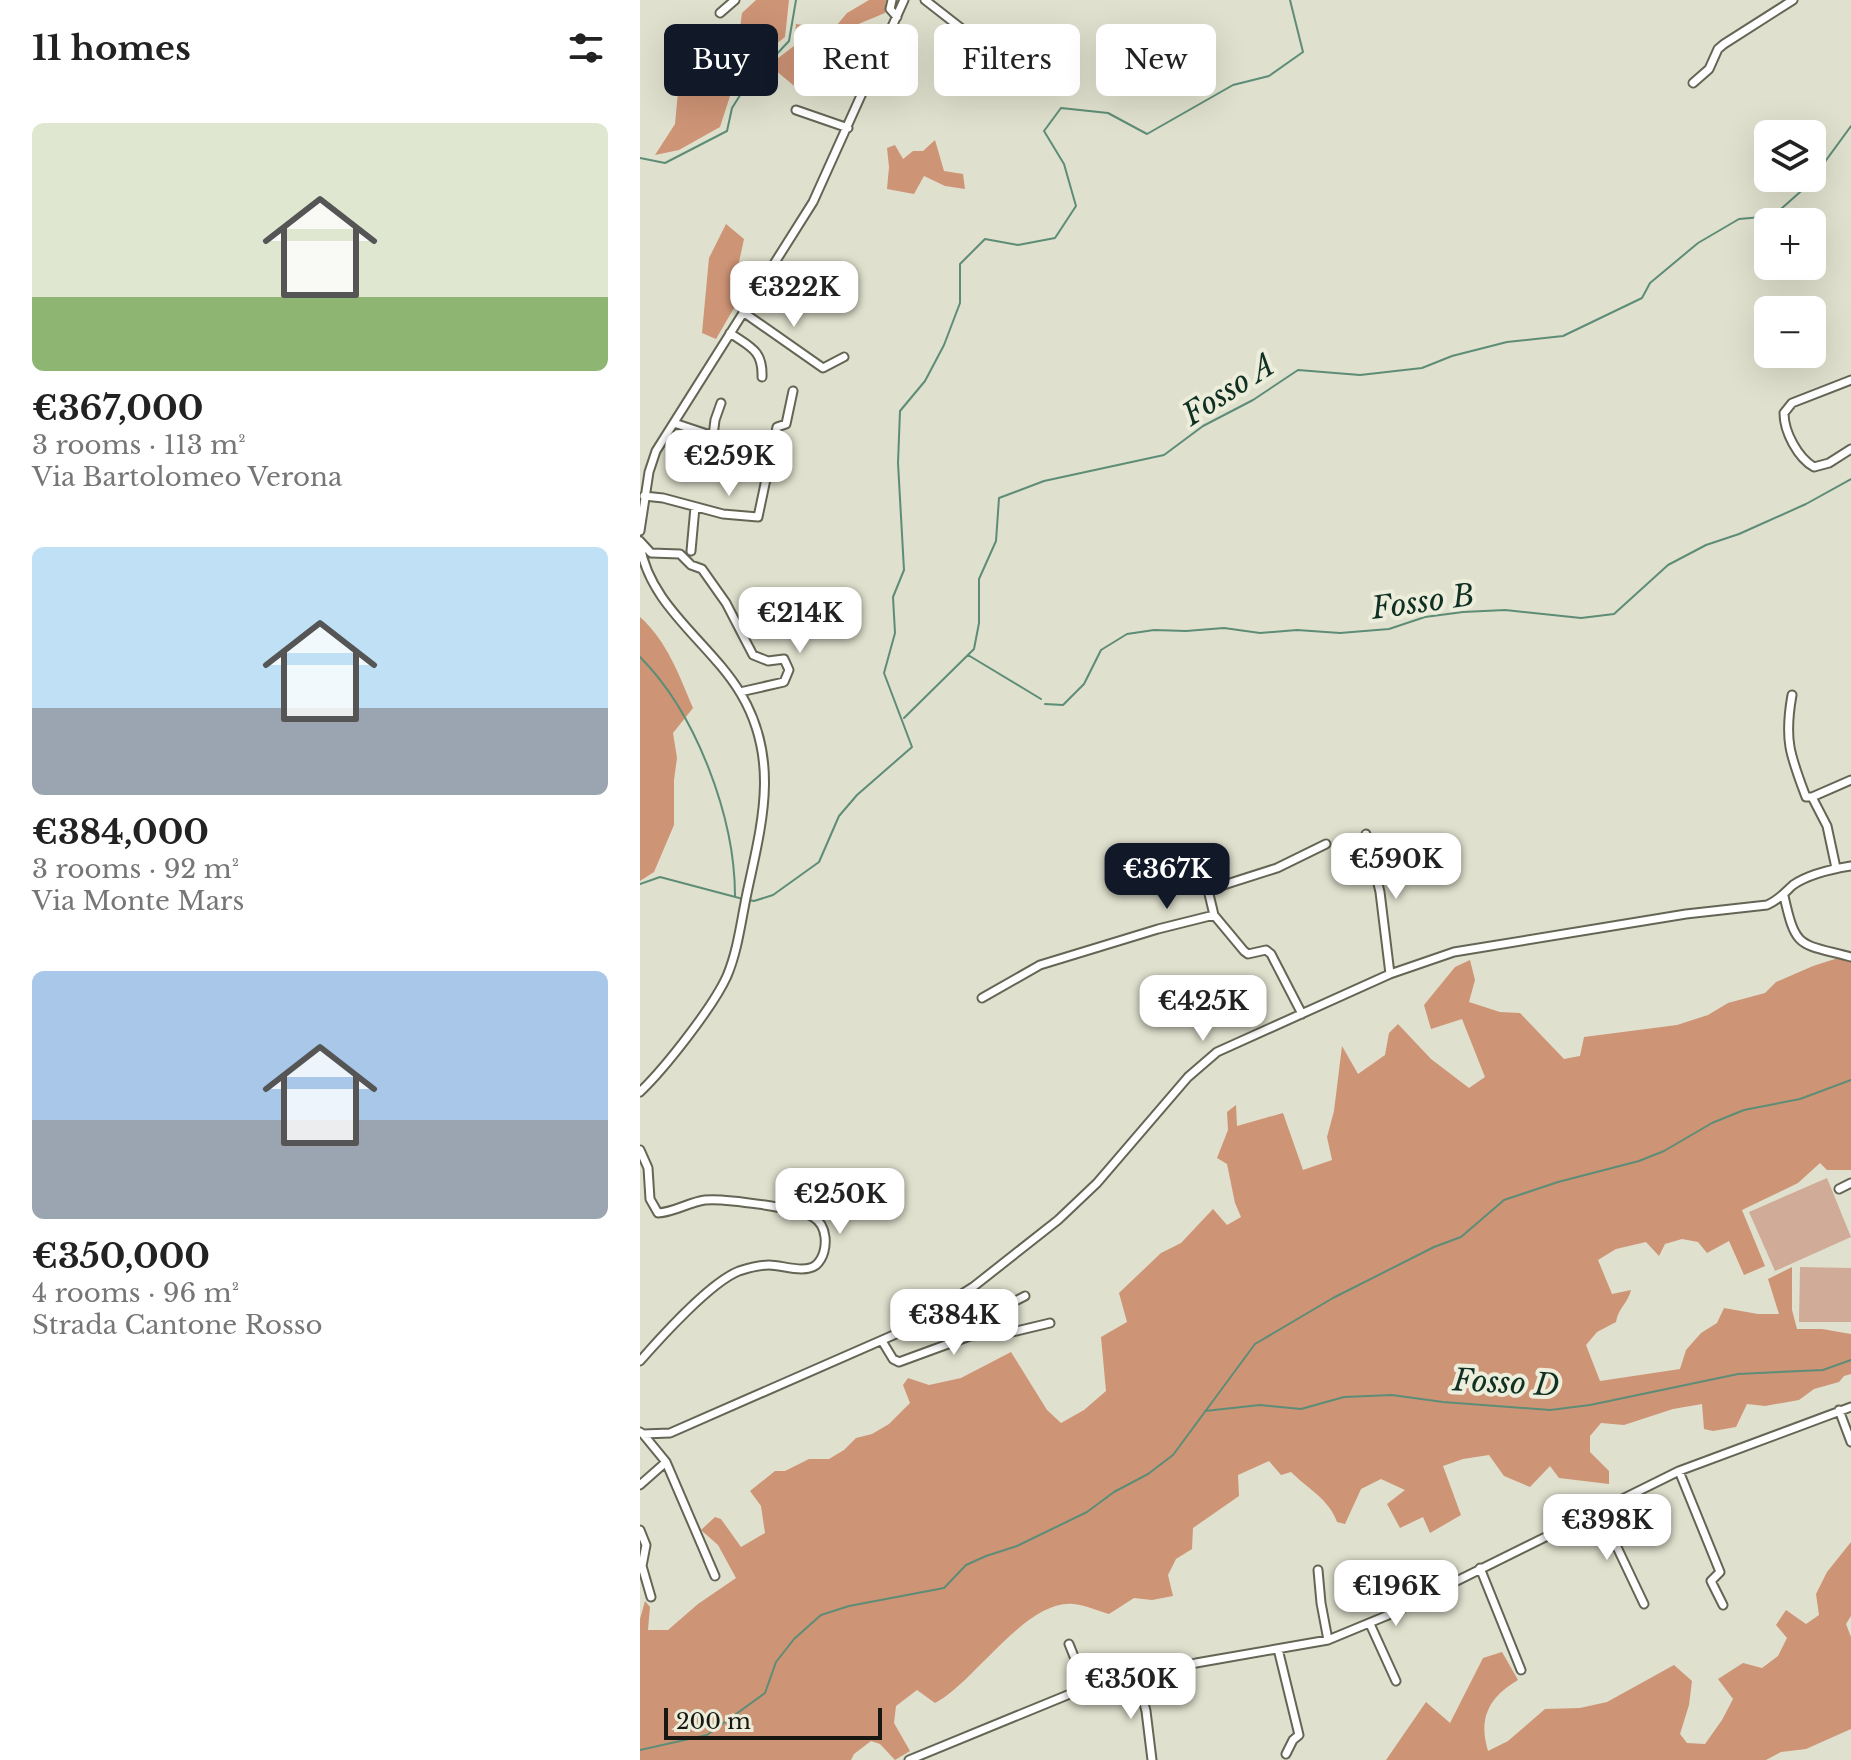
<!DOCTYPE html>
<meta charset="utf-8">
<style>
:root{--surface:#fff;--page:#f6f6f6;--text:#222;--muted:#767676;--accent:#111827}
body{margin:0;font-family:"Libre Baskerville",serif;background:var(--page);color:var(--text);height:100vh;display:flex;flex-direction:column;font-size:30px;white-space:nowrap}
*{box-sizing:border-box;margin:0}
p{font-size:26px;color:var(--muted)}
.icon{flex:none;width:44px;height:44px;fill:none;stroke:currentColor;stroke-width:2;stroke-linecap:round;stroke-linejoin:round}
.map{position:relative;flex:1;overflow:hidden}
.sheet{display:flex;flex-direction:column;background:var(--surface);width:640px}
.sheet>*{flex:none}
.banner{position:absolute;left:24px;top:24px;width:760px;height:72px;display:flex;gap:16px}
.tools{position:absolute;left:1114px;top:120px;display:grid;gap:16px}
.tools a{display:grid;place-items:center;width:72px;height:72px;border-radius:12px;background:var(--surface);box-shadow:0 8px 32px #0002;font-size:40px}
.scale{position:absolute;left:24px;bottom:20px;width:218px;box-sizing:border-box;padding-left:8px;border:4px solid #181812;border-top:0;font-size:22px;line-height:28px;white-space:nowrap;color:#181812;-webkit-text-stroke:6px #ededdb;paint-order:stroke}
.price{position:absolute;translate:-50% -68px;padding:0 18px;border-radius:16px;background:#fff;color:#222;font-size:26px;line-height:52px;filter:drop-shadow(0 2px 4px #0008)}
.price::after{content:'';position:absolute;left:50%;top:48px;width:24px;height:18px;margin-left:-12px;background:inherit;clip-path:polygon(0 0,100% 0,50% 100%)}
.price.on{background:var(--accent);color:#fff}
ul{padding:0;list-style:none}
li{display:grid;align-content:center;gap:16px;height:424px;padding:0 32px}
li span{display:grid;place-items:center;height:248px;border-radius:12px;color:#555}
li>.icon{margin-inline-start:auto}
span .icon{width:144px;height:144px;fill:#fffc;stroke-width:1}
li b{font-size:34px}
h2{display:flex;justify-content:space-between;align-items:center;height:96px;padding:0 32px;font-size:34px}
.tag{padding:0 28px;border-radius:12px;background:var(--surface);box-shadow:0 8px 32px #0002;font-size:28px;line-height:72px}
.tag.on{background:var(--accent);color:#fff}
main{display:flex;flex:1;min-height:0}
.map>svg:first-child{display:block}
.green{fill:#d0ab98}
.forest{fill:#ce9476}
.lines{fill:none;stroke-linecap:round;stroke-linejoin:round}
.stream{stroke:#5d8d76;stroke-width:2}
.minor-casing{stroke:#656555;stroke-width:11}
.minor{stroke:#fff;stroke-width:7}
.labels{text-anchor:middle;stroke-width:8;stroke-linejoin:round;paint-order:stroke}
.water-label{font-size:30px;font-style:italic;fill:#103024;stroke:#ededdb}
</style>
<main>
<section class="sheet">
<h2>11 homes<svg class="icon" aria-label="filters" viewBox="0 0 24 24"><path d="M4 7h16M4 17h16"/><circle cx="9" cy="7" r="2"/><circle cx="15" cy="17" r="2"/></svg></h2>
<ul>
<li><span style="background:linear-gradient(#dfe7d0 70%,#8fb573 0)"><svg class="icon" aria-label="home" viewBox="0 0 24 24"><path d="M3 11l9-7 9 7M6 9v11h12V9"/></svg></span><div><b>€367,000</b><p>3 rooms · 113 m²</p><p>Via Bartolomeo Verona</p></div></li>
<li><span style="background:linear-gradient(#bfe0f5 65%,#9aa5b1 0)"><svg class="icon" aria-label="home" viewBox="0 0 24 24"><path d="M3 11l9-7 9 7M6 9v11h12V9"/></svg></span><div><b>€384,000</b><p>3 rooms · 92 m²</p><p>Via Monte Mars</p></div></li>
<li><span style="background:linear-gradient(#a9c7e8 60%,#9aa5b1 0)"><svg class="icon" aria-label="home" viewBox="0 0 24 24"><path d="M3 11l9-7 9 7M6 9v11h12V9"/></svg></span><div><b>€350,000</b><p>4 rooms · 96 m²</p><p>Strada Cantone Rosso</p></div></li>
</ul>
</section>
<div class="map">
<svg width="1211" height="1760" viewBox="0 0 1211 1760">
<rect width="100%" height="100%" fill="#e0e0ce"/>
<path class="green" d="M1187,1178L1211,1237L1135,1271L1109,1212Z
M1160,1267L1211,1268V1322H1159Z"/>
<path class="forest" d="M116,0H149L145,37L121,56L91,93L80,127L39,150L15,155L35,124L39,81L68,55L99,36L102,13Z
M229,0H246L245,13L204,30L191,55L164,94L129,65L154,46L156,24L170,26L161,49L170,57L207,13Z
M295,140L304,171L323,174L325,189L305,186L284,176L274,194L247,189L249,167L247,148L255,145L263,159L273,151H283Z
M86,224L104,239L94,285V308L76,339L62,333L69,258Z
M0,617C27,641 39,675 53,708L33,733L37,758L34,780V825L14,872L0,881Z
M1198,958L1211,962V1170H1187L1180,1163L1158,1183L1102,1210L1125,1266L1104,1275L1089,1241L1067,1253L1058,1242L1042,1239L1025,1244L1019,1256L1006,1242L976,1249L958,1260L972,1294L991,1290C988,1303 978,1308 976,1322L957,1332L946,1345L960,1381L1040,1369L1046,1350L1061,1333L1077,1323L1084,1308L1118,1314H1139L1128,1279L1152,1267V1310L1157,1329H1182L1211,1334V1374L1204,1376L1199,1382L1174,1389L1159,1400L1125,1406L1107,1404L1096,1427L1073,1431L1064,1429L1062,1404L1033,1409L984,1425L961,1423L950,1436V1452L969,1471V1484L919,1478L910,1466L890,1487L864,1476L849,1455L823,1459L803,1466L821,1515L790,1533L783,1517L760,1528L747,1504L765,1490L741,1479L721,1489L705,1524L697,1522C689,1499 668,1489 651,1472L641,1475L629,1461L598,1475L599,1496L553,1528L552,1549L536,1559L528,1575L533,1596L512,1600L494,1598L469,1614C458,1611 445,1605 433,1604C385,1600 335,1682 295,1703L277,1690L256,1706L254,1723L270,1751L255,1760L240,1744L231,1741L214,1754L211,1760H0V1619L5,1601L10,1607L8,1630H28L58,1604L96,1578L78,1545L61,1530L75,1517L81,1519L101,1547L125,1533L121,1506L110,1491L135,1471H145L169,1459H189L204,1450L216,1438L232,1434L249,1424L270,1403L263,1385L268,1378L289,1385L321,1378L371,1352L407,1410L421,1423L444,1410L466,1391L461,1337L487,1322L479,1293L521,1253L541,1243L573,1209L587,1225L601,1217L595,1203L587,1164L577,1158L588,1130L587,1112L596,1105L597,1126L643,1113L663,1170L692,1160L687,1137L694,1111L702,1046L718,1074L745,1055L749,1033L758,1024L791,1059L829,1088L845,1077L822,1019L791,1029L784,1005L815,967L830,960L835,980L829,1002L860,1012L880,1013L924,1059L940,1056L944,1037L1037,1025L1068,1015L1088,1003L1125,993L1136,982L1173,966Z
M1211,1542V1616L1206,1624L1211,1637V1729L1166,1749L1141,1752L1126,1760H746L786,1702L810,1723L843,1658L862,1652L878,1680C849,1697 838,1718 848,1751L868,1741L905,1709L940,1708L967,1702L1034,1665L1052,1681L1049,1705L1040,1734L1047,1743L1065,1744L1082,1720L1093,1699L1078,1679L1103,1663L1122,1668L1138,1656L1147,1638L1136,1625L1146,1610L1166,1624L1179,1615L1176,1594L1187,1572Z"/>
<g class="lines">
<path class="stream" d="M0,158L25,163L87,131L92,108L119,65L134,57L149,41L156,0
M328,655L401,699
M0,657C56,713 95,817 95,896
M405,704L423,705L444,684L461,650L487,634L514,630L546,631L584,628L620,633L657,630L700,633L749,629L785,617L823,612L865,610L941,618L974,614L1028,565L1066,545L1099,534L1166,504L1211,479
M264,718L334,649L339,623V579L356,541L359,498L404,481L524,455L563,426L613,400L658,370L720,375L782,368L812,356L867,342L923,336L1002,298L1010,283L1058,243L1099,219L1133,216L1168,185L1211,126
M0,884L20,877L103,899
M109,900L114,901L133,895L179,862L199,816L217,795L272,747L244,673L255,633L253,597L264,570L258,463L260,411L285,381L304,345L320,303V264L345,239L378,245L415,238L436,206L424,164L404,131L421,108L468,113L507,134L593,85L629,76L663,52L650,0
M565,1411L620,1405L661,1409L704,1397L752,1395L803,1402L910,1410L950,1405L1098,1374L1183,1370L1211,1360
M0,1750L67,1735L125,1693L136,1662L154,1639L181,1615L209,1606L304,1588L326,1565L346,1556L377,1546L447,1512L474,1492L508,1474L533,1455L615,1344L693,1298L794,1247L821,1237L864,1200L918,1182L999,1161L1024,1151L1072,1123L1104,1110L1160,1099L1211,1080"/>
<defs>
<path id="minor" d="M252,0L250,9L257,17
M285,0L335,39L316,70
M80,13L95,0
M1053,83L1069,69L1078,49L1084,44L1153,0
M156,110L208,128
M103,312L183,368L204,357
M90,333C110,347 123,350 122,377
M1211,380L1152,403L1144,413C1144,432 1158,458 1174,467L1189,463L1211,449
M34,423L73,436L75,420L81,403
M4,496L23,498L83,514L118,517L137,427L146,424L153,391
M0,531L9,472L16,451L173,202L264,0
M0,541L11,553L40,554L51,565L62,569L86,603L113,655L128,661L144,659L149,670L144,682L100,692
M0,545C10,607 70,642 101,694C140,760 122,823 107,893C101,921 98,950 87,976C73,1007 25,1068 0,1092
M51,551L55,507
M1152,695C1144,740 1150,755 1166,797H1172L1211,780
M1172,797L1187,826L1196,868
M726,834L740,892L750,974
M1144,896C1156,950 1159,943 1211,957
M574,915L568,890L637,868L686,844
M342,998L400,965L518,929L574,915L604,951L608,954L626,950L631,954L662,1014
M0,1150L8,1168L10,1199L18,1213C35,1212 49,1202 65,1200C83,1198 158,1208 173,1217C180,1221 184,1228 185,1237C186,1246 184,1258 176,1265C165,1274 142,1265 129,1265C119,1265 108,1268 99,1271C71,1282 21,1337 0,1361
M1199,1189L1211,1183
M315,1339L348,1315L385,1296
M242,1341L253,1359L259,1362L330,1336L368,1333L410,1323
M1199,1410L1211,1442
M0,1432L3,1434L30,1433L265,1330L333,1287L418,1220L457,1183L548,1077L577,1052L750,974L814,952L1046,914L1127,905C1139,900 1144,893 1153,885C1169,874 1192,869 1211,866
M3,1434L26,1462L75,1576
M1039,1471L1080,1572L1071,1581L1083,1605
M0,1485L26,1462
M964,1507L975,1543L1004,1604
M0,1530L6,1545L2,1566L11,1597
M840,1568L881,1670
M678,1570L681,1603L688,1640
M730,1624L756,1681
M429,1644L437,1664L440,1691
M638,1649L659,1735L653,1740L646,1754
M497,1677L506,1711L512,1760
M269,1760L430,1694L556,1663L688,1640L746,1616L1039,1471L1211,1407"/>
</defs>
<use href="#minor" class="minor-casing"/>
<use href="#minor" class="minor"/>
</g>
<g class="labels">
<g class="water-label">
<text transform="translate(589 390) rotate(-33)" y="10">Fosso A</text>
<text transform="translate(783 602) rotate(-8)" y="10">Fosso B</text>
<text transform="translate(866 1383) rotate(3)" y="10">Fosso D</text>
</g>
</g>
</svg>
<div class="tools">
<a><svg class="icon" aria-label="layers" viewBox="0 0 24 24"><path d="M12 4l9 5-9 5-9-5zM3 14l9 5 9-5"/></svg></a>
<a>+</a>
<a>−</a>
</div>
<div class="scale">200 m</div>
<b class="price" style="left:154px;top:329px">€322K</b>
<b class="price" style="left:89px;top:498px">€259K</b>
<b class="price" style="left:160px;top:655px">€214K</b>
<b class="price" style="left:756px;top:901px">€590K</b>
<b class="price on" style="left:527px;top:911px">€367K</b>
<b class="price" style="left:563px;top:1043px">€425K</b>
<b class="price" style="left:200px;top:1236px">€250K</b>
<b class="price" style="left:314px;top:1357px">€384K</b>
<b class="price" style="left:967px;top:1562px">€398K</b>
<b class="price" style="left:756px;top:1628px">€196K</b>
<b class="price" style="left:491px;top:1721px">€350K</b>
<div class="banner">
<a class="tag on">Buy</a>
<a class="tag">Rent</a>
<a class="tag">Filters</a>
<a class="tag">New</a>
</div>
</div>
</main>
